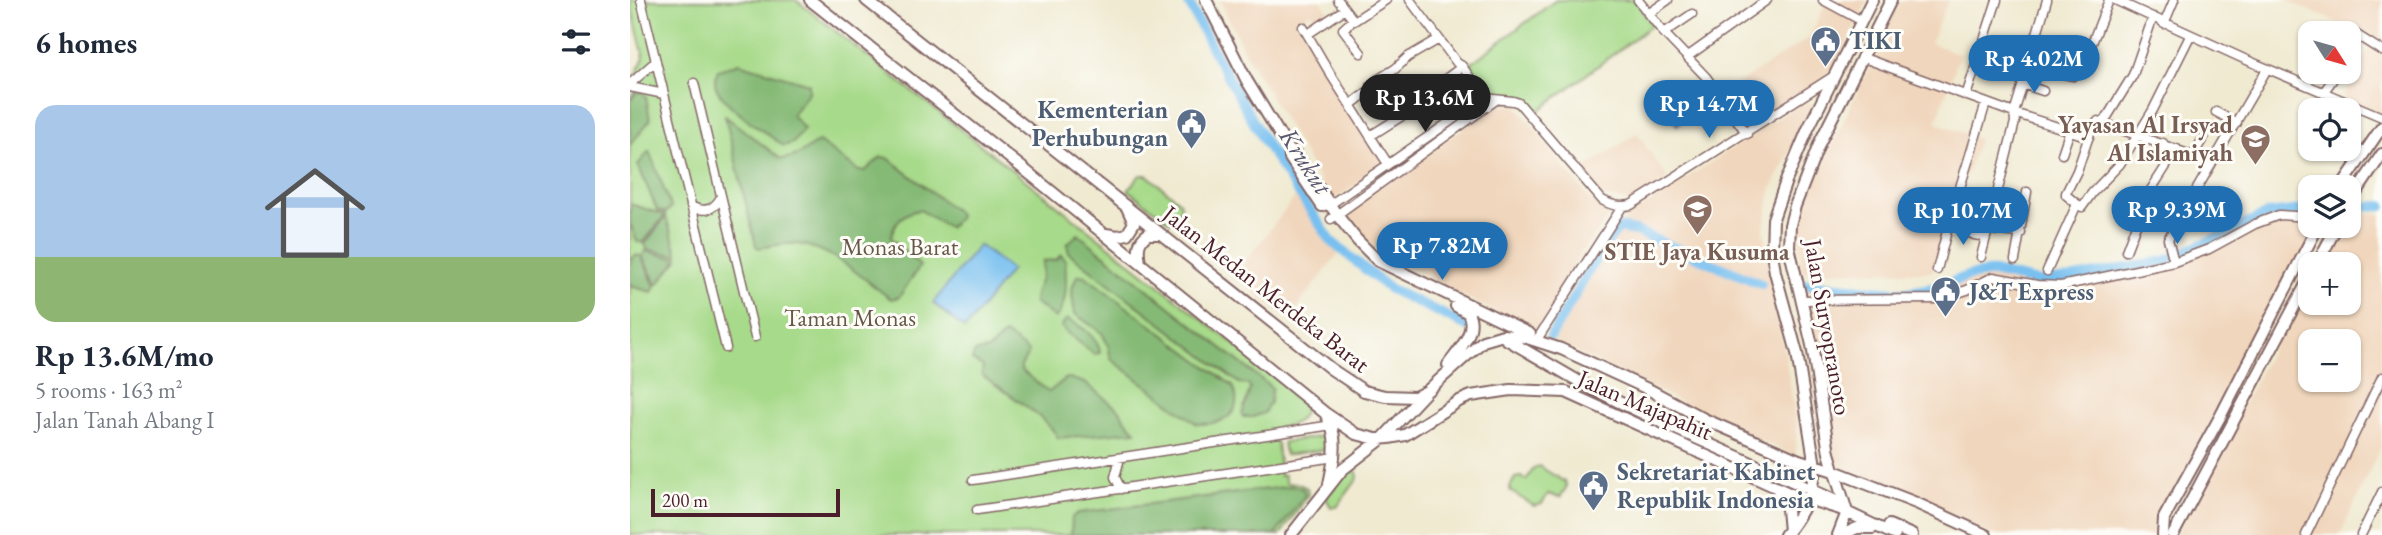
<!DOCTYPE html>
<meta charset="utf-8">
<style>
:root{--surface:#fff;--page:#f2f2f3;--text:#1f2937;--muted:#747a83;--accent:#1f6fb2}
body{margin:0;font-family:"EB Garamond",serif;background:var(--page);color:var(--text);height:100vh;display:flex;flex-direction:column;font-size:26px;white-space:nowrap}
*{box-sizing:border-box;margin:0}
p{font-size:23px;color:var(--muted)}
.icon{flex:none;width:38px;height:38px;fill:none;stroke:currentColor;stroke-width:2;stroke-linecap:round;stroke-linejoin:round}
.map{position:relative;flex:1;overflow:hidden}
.details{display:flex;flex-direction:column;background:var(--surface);width:630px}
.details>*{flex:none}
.needle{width:46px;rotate:127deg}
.buttons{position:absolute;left:1668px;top:21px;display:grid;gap:14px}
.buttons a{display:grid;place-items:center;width:63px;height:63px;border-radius:14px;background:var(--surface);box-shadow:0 2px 5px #0004;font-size:35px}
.scale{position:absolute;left:21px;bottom:18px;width:189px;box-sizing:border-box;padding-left:7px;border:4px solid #4a1f2b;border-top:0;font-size:19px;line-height:24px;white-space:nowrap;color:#4a1f2b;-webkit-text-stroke:5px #fdfcf7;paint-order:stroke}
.price{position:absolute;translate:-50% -60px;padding:0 16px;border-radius:24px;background:var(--accent);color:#fff;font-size:23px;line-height:46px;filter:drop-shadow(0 2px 4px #0008)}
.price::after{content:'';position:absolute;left:50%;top:42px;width:21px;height:16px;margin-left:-10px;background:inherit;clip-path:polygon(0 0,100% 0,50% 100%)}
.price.selected{background:#222;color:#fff}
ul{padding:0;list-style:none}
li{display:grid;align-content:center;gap:14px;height:371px;padding:0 35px}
li span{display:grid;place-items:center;height:217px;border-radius:21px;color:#555}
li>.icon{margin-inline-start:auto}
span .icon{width:126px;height:126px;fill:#fffc;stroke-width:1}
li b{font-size:30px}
h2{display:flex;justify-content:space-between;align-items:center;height:84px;padding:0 35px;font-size:30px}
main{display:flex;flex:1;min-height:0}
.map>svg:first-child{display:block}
.built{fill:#f0d6bc;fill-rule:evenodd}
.green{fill:#a7da8a;stroke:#787c5a;stroke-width:2}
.forest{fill:#85ba76;stroke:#686c50;stroke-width:2}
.water{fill:#78c0f0;stroke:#61708e;stroke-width:2}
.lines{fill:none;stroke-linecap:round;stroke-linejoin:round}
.river{stroke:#78c0f0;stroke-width:10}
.minor-casing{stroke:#846665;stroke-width:11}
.major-casing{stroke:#846665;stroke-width:14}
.minor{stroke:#fff;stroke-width:8}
.major{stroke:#fff;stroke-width:10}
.labels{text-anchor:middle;stroke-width:6;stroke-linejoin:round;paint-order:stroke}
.service-label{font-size:24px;font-weight:bold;fill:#4e5e75;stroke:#fdfcf7;text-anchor:start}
.education-label{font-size:24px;font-weight:bold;fill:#785e54;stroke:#fdfcf7;text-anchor:end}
.park-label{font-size:24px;fill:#665748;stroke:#fdfcf7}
.street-label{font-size:24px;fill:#4a1f2b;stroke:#fdfcf7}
.water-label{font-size:26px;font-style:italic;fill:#5a5770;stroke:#fdfcf7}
</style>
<main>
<section class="details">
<h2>6 homes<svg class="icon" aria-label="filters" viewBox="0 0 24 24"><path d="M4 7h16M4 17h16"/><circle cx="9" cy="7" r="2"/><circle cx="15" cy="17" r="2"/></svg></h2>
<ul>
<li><span style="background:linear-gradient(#a9c7e8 70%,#8fb573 0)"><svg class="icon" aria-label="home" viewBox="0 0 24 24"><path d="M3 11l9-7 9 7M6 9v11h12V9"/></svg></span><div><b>Rp 13.6M/mo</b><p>5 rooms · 163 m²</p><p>Jalan Tanah Abang I</p></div></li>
</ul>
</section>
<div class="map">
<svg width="1752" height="535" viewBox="0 0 1752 535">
<rect width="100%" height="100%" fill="#fdfcf7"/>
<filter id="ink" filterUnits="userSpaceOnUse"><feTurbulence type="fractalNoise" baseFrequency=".0143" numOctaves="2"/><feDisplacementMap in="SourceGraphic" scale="14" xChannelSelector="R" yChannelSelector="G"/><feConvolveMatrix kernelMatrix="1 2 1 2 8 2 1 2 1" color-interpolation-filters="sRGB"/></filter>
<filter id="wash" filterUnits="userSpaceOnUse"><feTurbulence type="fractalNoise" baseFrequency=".00686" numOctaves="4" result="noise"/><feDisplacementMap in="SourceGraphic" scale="28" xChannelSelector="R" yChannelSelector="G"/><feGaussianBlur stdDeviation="1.57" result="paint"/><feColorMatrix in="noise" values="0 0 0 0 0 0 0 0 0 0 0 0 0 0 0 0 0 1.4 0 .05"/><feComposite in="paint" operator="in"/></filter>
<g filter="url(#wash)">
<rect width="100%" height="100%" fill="#f0ead1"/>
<path class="built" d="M590,0H690L701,14L689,23L681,12L668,22L759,162L702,201L614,51Z
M1197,0H1238L1199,78L1109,135L1083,100L1180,37Z
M1271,0H1319L1300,43L1330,54L1306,123L1349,139L1302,272L1172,271L1168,217Z
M1654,0H1752V114L1712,97L1745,38Z
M1171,103H1184L1141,190L1134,230L1167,428L1166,457L924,341L986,230L998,217Z
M886,105L958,197L979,216L950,254L908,333L766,262L746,248L720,221L722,207L865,106Z
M1007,133L1038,179L999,202L969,196L948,173Z
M666,196L690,232L709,253L658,319L604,276Z
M1719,212L1752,214V444L1710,535H1546L1680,275V303H1718V264H1685L1705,226H1718ZM1680,341H1718V380H1680Z
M1680,216V226H1688L1527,535H1363L1258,485L1205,464L1176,288L1277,297L1305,294L1332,282L1361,275L1412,287L1539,262L1611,230L1643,218Z"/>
<path class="green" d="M0,0H166L670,396L675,409C671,425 657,426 643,429L645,443H647L650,476L654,475L656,483L669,484L677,488L678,496L650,535H0V98L5,91L4,77L14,58Z
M926,0H1005L1022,25L904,114L892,98L860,92L840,64Z
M510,175H517L550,202L551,209L540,222L498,190Z
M696,436L699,438V448L698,449L655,455L653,442Z
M909,466L936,483V488L930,497L918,494L912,504L904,506L880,491V487L885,478L891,477L896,480L904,468Z
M722,468L727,472L728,478L707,507H701L696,498L715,473Z"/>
<path class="forest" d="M109,63L179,84V92L162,115L174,129L163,143L154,146C138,134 84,101 85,81C85,77 87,73 88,70Z
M11,92L16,96L20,120L0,145V101L6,93Z
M95,116L151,159C159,158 168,156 174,151C181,147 181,144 189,142L229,171H235L251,157L258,158L328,213L329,217L319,228L290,210C273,212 264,222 261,238L290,266L269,297L261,299C233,279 203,248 167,244C155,243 141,246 129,248L126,246Z
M19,151L41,207L36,213L27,210L8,165Z
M0,204L35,215L13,243L7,241L0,223Z
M36,217L48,255V256L17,249L15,244Z
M448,234L642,388L640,402L634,413L623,417H613L612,414L620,389L619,385L609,383L439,253L437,244Z
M16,251L48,259L27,285L12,256Z
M5,255L11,256L25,286L22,292L0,286V261Z
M431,255L435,259C436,277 439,305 425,318L404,302C403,292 411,284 412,273C412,269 412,265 413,261L426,260Z
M449,275L455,276L603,386C615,415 592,425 567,424L481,359L478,345L472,333L445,314C443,299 438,287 449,275Z
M437,319C450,325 469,338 470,353L464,354L435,331L431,326Z
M375,334L399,352L391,366V370L419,392L435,379L439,378L455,383L491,411L493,417L506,431L428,438C420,420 371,389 352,375L353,366L342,360L345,352L358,350Z
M662,486L673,489L675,495L645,535H441L442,517L448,513Z"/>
<path class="water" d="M1047,84L1067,110L1047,125L1028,98Z
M349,245L381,270L335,329L303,303Z"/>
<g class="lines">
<path class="river" d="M557,0L585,54L636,144L701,241L758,288L837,326
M1718,207L1752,206
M1174,284L1274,293L1312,286L1338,276L1363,272L1408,282L1440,279L1535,261L1638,214L1680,209
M921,336L973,247L989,228L1005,231L1131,284"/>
</g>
</g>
<g filter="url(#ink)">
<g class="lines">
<defs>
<path id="minor" d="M11,0L96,348
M708,0L724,21L756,0
M780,0L827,63L832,66L856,101
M1008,0L1034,33L1076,77L1117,134
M1193,0L1232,21
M1485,0L1612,58L1752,117
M1018,14L1038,0
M723,20L713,29L731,53
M1534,24L1544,0
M673,27L701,75L758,164
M1713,30L1722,32L1752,51
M1034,33L1062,14
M678,34L715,9
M1401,54L1417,0
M1057,57L1137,0
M1231,57L1384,113L1459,137
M1408,69L1443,76L1451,71L1479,0
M64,83L125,337
M0,84L26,61
M1392,84L1413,91
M0,87L34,94
M1693,93L1708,72
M1336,96L1367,0
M1356,103L1319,223L1344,235L1356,237
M720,105L740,90L742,84L747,80L765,69L778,57L809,39
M1586,112L1607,123
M1474,122L1503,75L1523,17
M740,136L775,114V109L829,69
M1432,154L1439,133
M1563,155L1574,137
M1525,156L1533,143
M1584,160L1637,69
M1447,204L1436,195V193L1447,171L1460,133L1468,121L1577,161
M61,206C74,213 84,210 91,197
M698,206L854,98L883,101L889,103L972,200C982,206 990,207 1001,205L1204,76
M701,219L866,100
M1359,230L1391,233
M1496,251L1517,196L1547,149
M1351,257L1385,122L1384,113L1398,67
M1385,260L1397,192
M1544,262L1538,239L1582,163
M1307,270L1319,223
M1417,271L1447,204L1452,207L1462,193L1490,164L1523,110L1560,36
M1171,300L1309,299L1337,290L1363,277L1407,285L1431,286L1544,262L1579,249L1625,224L1649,215L1680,217
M908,338L992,207
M490,458L485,477L491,489
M343,480L702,425
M347,510L705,457
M1676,535L1752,377
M1731,535L1752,492"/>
<path id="major" d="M180,0L390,166L695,413L726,434L746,439L759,438L775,435L829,401L841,396L881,390L936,392L1161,494L1210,509L1265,535
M236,0L701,369L734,391L755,396L785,397L797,391L853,341L873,335L894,337L931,349L1020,390L1074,419L1169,460L1204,471L1286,503L1356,535
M576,0L617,81L659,150L666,154L707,215L727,240L748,261L900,334
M659,150L660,158L692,206
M1711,187L1752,127
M1718,205L1752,154
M476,234L488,236L497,234L504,223L498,210
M510,263C508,251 507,241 518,234H531
M1687,264L1707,226
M876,339L950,382L989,402L1048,430L1213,504
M818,365C828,351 848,331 838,313L826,306
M696,415C710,437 704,460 699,484
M1146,487L1157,509L1159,531
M1259,525L1282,535
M661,535L712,470L753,438L795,393
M1155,535C1173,513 1183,494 1185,466L1167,353L1145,272L1142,252L1143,219L1156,181L1178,129L1242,0
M1208,535L1217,512L1199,453L1182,345L1159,247L1160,225L1165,206L1190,142L1261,0
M1212,535L1227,528H1243
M1533,535L1534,518L1590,417L1688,226
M1543,535L1680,277"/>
</defs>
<use href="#minor" class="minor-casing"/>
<use href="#major" class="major-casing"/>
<use href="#minor" class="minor"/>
<use href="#major" class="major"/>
</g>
</g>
<defs>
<symbol id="civic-pin" viewBox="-11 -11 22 30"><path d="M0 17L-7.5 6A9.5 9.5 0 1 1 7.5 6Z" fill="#5c6f8a" stroke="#fdfcf7"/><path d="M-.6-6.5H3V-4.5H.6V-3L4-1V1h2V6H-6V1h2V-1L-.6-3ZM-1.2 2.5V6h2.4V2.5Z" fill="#fff"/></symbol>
<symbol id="school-pin" viewBox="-11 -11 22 30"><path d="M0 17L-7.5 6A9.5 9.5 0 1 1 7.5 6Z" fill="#8d6e63" stroke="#fdfcf7"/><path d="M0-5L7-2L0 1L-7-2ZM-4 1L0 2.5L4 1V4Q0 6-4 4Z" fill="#fff"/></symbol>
<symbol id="university-pin" viewBox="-11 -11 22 30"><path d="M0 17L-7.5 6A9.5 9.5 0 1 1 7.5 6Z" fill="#8d6e63" stroke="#fdfcf7"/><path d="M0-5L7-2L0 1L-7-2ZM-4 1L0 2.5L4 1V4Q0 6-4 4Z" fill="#fff"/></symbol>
</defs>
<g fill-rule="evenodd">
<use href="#civic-pin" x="1178" y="24" width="35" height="47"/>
<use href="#civic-pin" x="544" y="106" width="35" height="47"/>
<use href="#school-pin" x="1608" y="122" width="35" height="47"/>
<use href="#university-pin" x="1050" y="192" width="35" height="47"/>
<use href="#civic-pin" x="1298" y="274" width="35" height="47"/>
<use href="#civic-pin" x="946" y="468" width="35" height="47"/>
</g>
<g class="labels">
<g class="service-label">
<text x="1219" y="49">TIKI</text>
<text x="538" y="118" text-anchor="end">Kementerian<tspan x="538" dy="28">Perhubungan</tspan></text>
<text x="1339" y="300">J&amp;T Express</text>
<text x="987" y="480">Sekretariat Kabinet<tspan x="987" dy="28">Republik Indonesia</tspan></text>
</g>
<g class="education-label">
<text x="1603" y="133">Yayasan Al Irsyad<tspan x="1603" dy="28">Al Islamiyah</tspan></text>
<text x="1067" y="260" text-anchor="middle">STIE Jaya Kusuma</text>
</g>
<g class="park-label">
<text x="270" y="255">Monas Barat</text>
<text x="220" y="326">Taman Monas</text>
</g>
<g class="street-label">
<text transform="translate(636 289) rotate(38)" y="8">Jalan Medan Merdeka Barat</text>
<text transform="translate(1198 327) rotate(80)" y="8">Jalan Suryopranoto</text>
<text transform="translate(1015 405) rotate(23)" y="8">Jalan Majapahit</text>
</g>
<g class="water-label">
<text transform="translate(676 161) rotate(57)" y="9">Krukut</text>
</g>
</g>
</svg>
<div class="buttons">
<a><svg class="needle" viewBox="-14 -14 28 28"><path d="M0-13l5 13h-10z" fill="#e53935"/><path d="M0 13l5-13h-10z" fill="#747a83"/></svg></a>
<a><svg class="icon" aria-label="locate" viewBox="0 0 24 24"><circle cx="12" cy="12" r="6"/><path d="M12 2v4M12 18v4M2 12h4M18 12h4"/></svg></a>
<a><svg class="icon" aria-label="layers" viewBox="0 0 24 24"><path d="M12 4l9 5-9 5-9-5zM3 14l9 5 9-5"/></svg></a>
<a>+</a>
<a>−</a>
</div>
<div class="scale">200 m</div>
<b class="price" style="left:1404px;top:95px">Rp 4.02M</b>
<b class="price selected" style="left:795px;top:134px">Rp 13.6M</b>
<b class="price" style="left:1079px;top:140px">Rp 14.7M</b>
<b class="price" style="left:1547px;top:246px">Rp 9.39M</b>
<b class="price" style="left:1333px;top:247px">Rp 10.7M</b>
<b class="price" style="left:812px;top:282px">Rp 7.82M</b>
</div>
</main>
